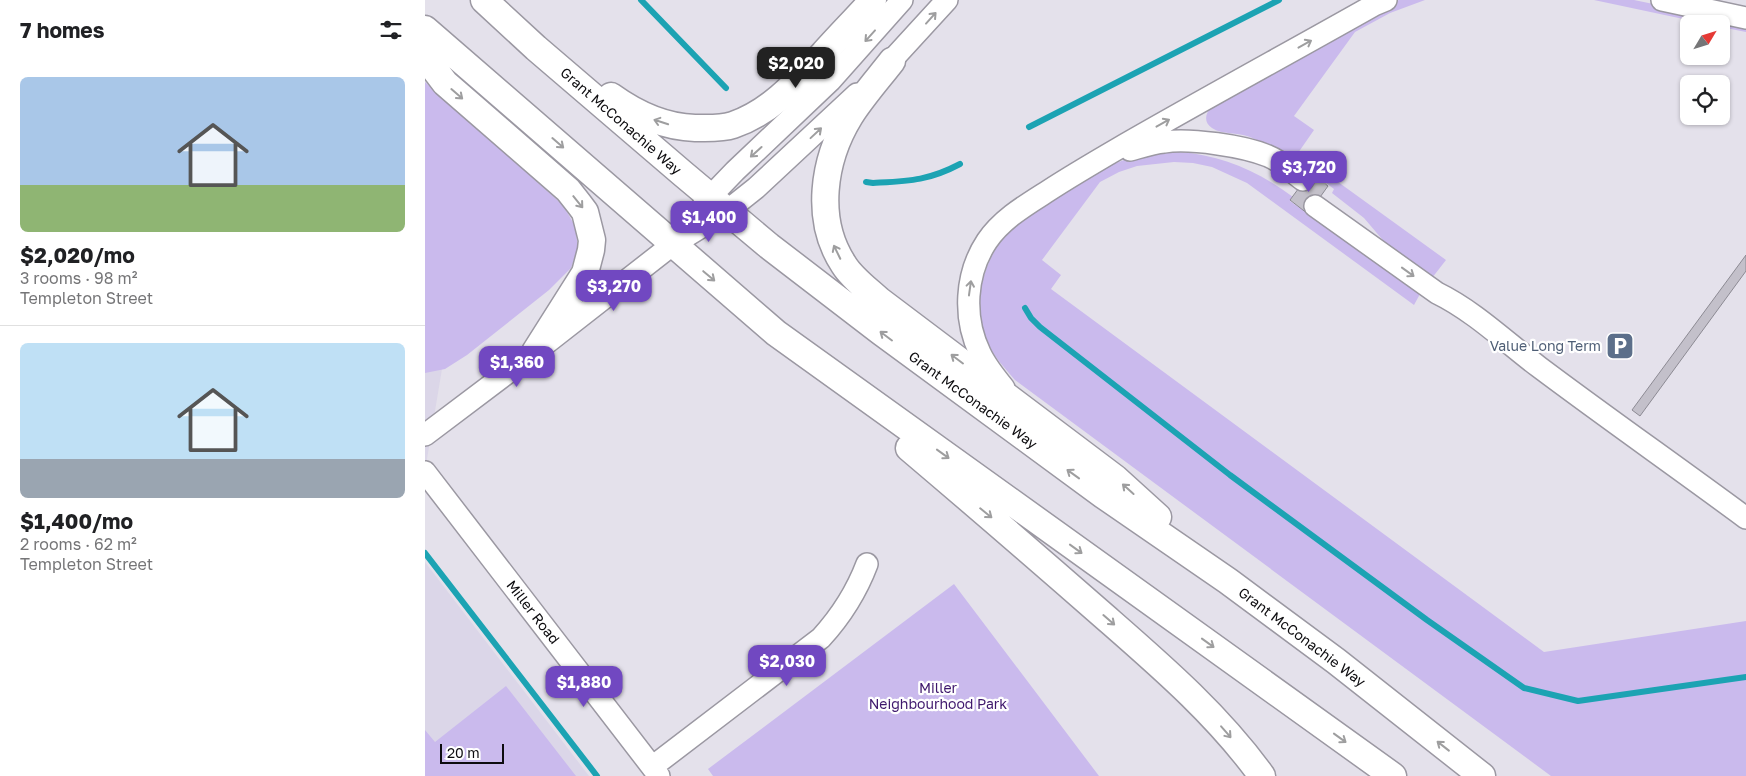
<!DOCTYPE html>
<meta charset="utf-8">
<style>
:root{--surface:#fff;--page:#f6f6f6;--text:#202124;--muted:#757577;--line:#e0e0e0;--accent:#7148c1}
body{margin:0;font-family:"Golos Text",sans-serif;background:var(--page);color:var(--text);height:100vh;display:flex;flex-direction:column;font-size:19px;white-space:nowrap}
*{box-sizing:border-box;margin:0}
p{font-size:16px;color:var(--muted)}
.icon{flex:none;width:28px;height:28px;fill:none;stroke:currentColor;stroke-width:2;stroke-linecap:round;stroke-linejoin:round}
.map{position:relative;flex:1;overflow:hidden}
.panel{display:flex;flex-direction:column;background:var(--surface);width:425px}
.panel>*{flex:none}
.needle{width:32px;rotate:52deg}
.buttons{position:absolute;left:1255px;top:15px;display:grid;gap:10px}
.buttons a{display:grid;place-items:center;width:50px;height:50px;border-radius:8px;background:var(--surface);box-shadow:0 1px 4px #0004;font-size:25px}
.scale{position:absolute;left:15px;bottom:12px;width:64px;box-sizing:border-box;padding-left:5px;border:2px solid #0d0c0f;border-top:0;font-size:14px;line-height:18px;white-space:nowrap;color:#0d0c0f;-webkit-text-stroke:4px #fff;paint-order:stroke}
.price{position:absolute;translate:-50% -42px;padding:0 11px;border-radius:10px;background:var(--accent);color:#fff;font-size:16px;line-height:32px;filter:drop-shadow(0 1px 2px #0008)}
.price::after{content:'';position:absolute;left:50%;top:30px;width:15px;height:11px;margin-left:-8px;background:inherit;clip-path:polygon(0 0,100% 0,50% 100%)}
.price.current{background:#222;color:#fff}
ul{padding:0;list-style:none}
li{display:grid;align-content:center;gap:10px;height:265px;padding:0 20px}
li+li{border-top:1px solid var(--line)}
li span{display:grid;place-items:center;height:155px;border-radius:8px;color:#555}
li>.icon{margin-inline-start:auto}
span .icon{width:90px;height:90px;fill:#fffc;stroke-width:1}
li b{font-size:21px}
h2{display:flex;justify-content:space-between;align-items:center;height:60px;padding:0 20px;font-size:21px}
main{display:flex;flex:1;min-height:0}
.map>svg:first-child{display:block}
.built{fill:#dbd6e8}
.green{fill:#cabaed}
.lines{fill:none;stroke-linecap:round;stroke-linejoin:round}
.stream{stroke:#1ca3b3;stroke-width:6}
.building{fill:#c3c0ca;stroke:#8c8a93}
.minor-tunnel{stroke:#c4c1ca;stroke-width:21;stroke-dasharray:21 11;stroke-linecap:butt}
.minor-casing{stroke:#9b98a2;stroke-width:24}
.major-casing{stroke:#9b98a2;stroke-width:29}
.minor{stroke:#fff;stroke-width:21}
.major{stroke:#fff;stroke-width:26}
.oneway{stroke:#9e9e9f}
.labels{text-anchor:middle;stroke-width:4.5;stroke-linejoin:round;paint-order:stroke}
.street-label{font-size:14px;fill:#0d0c0f;stroke:#fff}
.service-label{font-size:14px;fill:#4e5e75;stroke:#fff;text-anchor:end}
.park-label{font-size:14px;fill:#3e176c;stroke:#fff}
</style>
<main>
<section class="panel">
<h2>7 homes<svg class="icon" aria-label="filters" viewBox="0 0 24 24"><path d="M4 7h16M4 17h16"/><circle cx="9" cy="7" r="2"/><circle cx="15" cy="17" r="2"/></svg></h2>
<ul>
<li><span style="background:linear-gradient(#a9c7e8 70%,#8fb573 0)"><svg class="icon" aria-label="home" viewBox="0 0 24 24"><path d="M3 11l9-7 9 7M6 9v11h12V9"/></svg></span><div><b>$2,020/mo</b><p>3 rooms · 98 m²</p><p>Templeton Street</p></div></li>
<li><span style="background:linear-gradient(#bfe0f5 75%,#9aa5b1 0)"><svg class="icon" aria-label="home" viewBox="0 0 24 24"><path d="M3 11l9-7 9 7M6 9v11h12V9"/></svg></span><div><b>$1,400/mo</b><p>2 rooms · 62 m²</p><p>Templeton Street</p></div></li>
</ul>
</section>
<div class="map">
<svg width="1321" height="776" viewBox="0 0 1321 776">
<rect width="100%" height="100%" fill="#e4e1eb"/>
<path class="built" d="M0,347L17,369L0,471Z
M0,562L164,776H0Z"/>
<path class="green" d="M974,0H1000L965,13L930,32L869,116L889,130L873,153L1021,260L1007,278L968,252L939,218L907,193L909,189L881,168L878,171C861,159 844,145 825,137C813,132 797,135 787,128C779,123 780,115 785,108L961,6Z
M1169,0H1209L1310,21L1321,24V32L1296,27V24H1282Z
M0,82L138,205L150,226L153,248L146,268L124,290L42,355L20,369L0,373Z
M755,152C796,155 835,172 868,197L865,201L995,294L989,305L822,183L787,167L768,163L749,162L712,166L694,172L675,182L617,260L636,275L626,289L1119,652L1321,621V776H1126L590,380C579,367 568,356 561,340C545,301 560,252 591,225C605,214 621,205 635,195C681,166 699,153 755,152Z
M529,584L674,776H288L283,769Z
M81,686L151,776H0V730L10,742Z"/>
<g class="lines">
<path class="stream" d="M216,0L301,88
M604,127L854,0
M441,182L448,183C483,181 503,181 535,164
M600,308L606,318L615,327L805,475L1002,620L1099,688L1153,701L1321,677
M0,553L172,776"/>
</g>
<path class="building" d="M885,173L903,186L883,214L865,200Z
M1321,255V271L1215,416L1207,410Z"/>
<g class="lines">
<path class="minor-tunnel" d="M878,180L899,195"/>
<defs>
<path id="minor" d="M1237,0L1321,18
M456,72L522,0
M705,150C716,147 728,143 739,142C765,138 819,146 843,156C856,161 867,172 878,180
M890,206L1012,293C1049,311 1081,342 1114,367C1182,418 1252,467 1321,518
M257,233L285,197L310,171L405,81L477,0
M579,388C570,377 561,366 555,353C538,318 540,274 562,241C577,219 601,205 623,191C646,176 670,162 694,148C779,99 864,53 949,5L961,0
M0,435L110,352L247,245L302,211L331,188L432,94
M0,472L234,776
M227,767L396,638C417,615 431,593 442,564"/>
<path id="major" d="M59,0L111,48L257,173L344,246L456,332L678,495L803,581L911,661L1057,776
M0,29L351,333L968,776
M0,57L20,83L143,190L154,204L160,212L167,240L166,250L160,273L110,352
M467,61C453,79 437,97 425,116C398,160 389,220 419,265C427,278 442,289 454,300L690,478L733,517
M186,96C211,114 238,127 270,128C283,128 296,129 308,125C346,112 372,82 399,53C415,35 432,18 448,0
M484,448C550,504 615,560 680,617C736,666 793,715 837,776"/>
</defs>
<use href="#minor" class="minor-casing"/>
<use href="#major" class="major-casing"/>
<use href="#minor" class="minor"/>
<use href="#major" class="major"/>
</g>
<defs><path id="oneway-shaft" d="M-6 0H5M1.5-3L5.5 0L1.5 3" fill="none" stroke-width="1.6" stroke-linecap="round" stroke-linejoin="round" transform="scale(1.25)"/></defs>
<g class="oneway">
<use href="#oneway-shaft" transform="translate(506 18) rotate(-48)"/>
<use href="#oneway-shaft" transform="translate(445 36) rotate(132)"/>
<use href="#oneway-shaft" transform="translate(880 44) rotate(-29)"/>
<use href="#oneway-shaft" transform="translate(32 94) rotate(41)"/>
<use href="#oneway-shaft" transform="translate(236 122) rotate(-162)"/>
<use href="#oneway-shaft" transform="translate(738 123) rotate(-29)"/>
<use href="#oneway-shaft" transform="translate(391 133) rotate(-43)"/>
<use href="#oneway-shaft" transform="translate(133 143) rotate(41)"/>
<use href="#oneway-shaft" transform="translate(331 152) rotate(138)"/>
<use href="#oneway-shaft" transform="translate(153 202) rotate(51)"/>
<use href="#oneway-shaft" transform="translate(412 252) rotate(-116)"/>
<use href="#oneway-shaft" transform="translate(983 272) rotate(36)"/>
<use href="#oneway-shaft" transform="translate(284 276) rotate(40)"/>
<use href="#oneway-shaft" transform="translate(545 288) rotate(-82)"/>
<use href="#oneway-shaft" transform="translate(461 336) rotate(-143)"/>
<use href="#oneway-shaft" transform="translate(532 359) rotate(-143)"/>
<use href="#oneway-shaft" transform="translate(518 454) rotate(36)"/>
<use href="#oneway-shaft" transform="translate(648 474) rotate(-144)"/>
<use href="#oneway-shaft" transform="translate(703 489) rotate(-138)"/>
<use href="#oneway-shaft" transform="translate(561 513) rotate(39)"/>
<use href="#oneway-shaft" transform="translate(651 549) rotate(36)"/>
<use href="#oneway-shaft" transform="translate(684 620) rotate(41)"/>
<use href="#oneway-shaft" transform="translate(783 643) rotate(36)"/>
<use href="#oneway-shaft" transform="translate(801 732) rotate(49)"/>
<use href="#oneway-shaft" transform="translate(915 738) rotate(36)"/>
<use href="#oneway-shaft" transform="translate(1018 746) rotate(-142)"/>
</g>
<defs>
<symbol id="parking-square" viewBox="-11 -11 22 22"><rect x="-9" y="-9" width="18" height="18" rx="4" fill="#5c6f8a" stroke="#fff"/><path d="M-3.5-5.5H1a3.5 3.5 0 0 1 0 7H-1V5.5H-3.5ZM-1-3.4V-.6H.8a1.4 1.4 0 0 0 0-2.8Z" fill="#fff"/></symbol>
</defs>
<g fill-rule="evenodd">
<use href="#parking-square" x="1179" y="330" width="32" height="32"/>
</g>
<g class="labels">
<g class="street-label">
<text transform="translate(196 121) rotate(41)" y="5">Grant McConachie Way</text>
<text transform="translate(548 400) rotate(36)" y="5">Grant McConachie Way</text>
<text transform="translate(108 612) rotate(52)" y="5">Miller Road</text>
<text transform="translate(877 637) rotate(37)" y="5">Grant McConachie Way</text>
</g>
<g class="service-label">
<text x="1176" y="351">Value Long Term</text>
</g>
<g class="park-label">
<text x="513" y="693">Miller<tspan x="513" dy="16">Neighbourhood Park</tspan></text>
</g>
</g>
</svg>
<div class="buttons">
<a><svg class="needle" viewBox="-14 -14 28 28"><path d="M0-13l5 13h-10z" fill="#e53935"/><path d="M0 13l5-13h-10z" fill="#757577"/></svg></a>
<a><svg class="icon" aria-label="locate" viewBox="0 0 24 24"><circle cx="12" cy="12" r="6"/><path d="M12 2v4M12 18v4M2 12h4M18 12h4"/></svg></a>
</div>
<div class="scale">20 m</div>
<b class="price current" style="left:371px;top:89px">$2,020</b>
<b class="price" style="left:884px;top:193px">$3,720</b>
<b class="price" style="left:284px;top:243px">$1,400</b>
<b class="price" style="left:189px;top:312px">$3,270</b>
<b class="price" style="left:92px;top:388px">$1,360</b>
<b class="price" style="left:362px;top:687px">$2,030</b>
<b class="price" style="left:159px;top:708px">$1,880</b>
</div>
</main>
